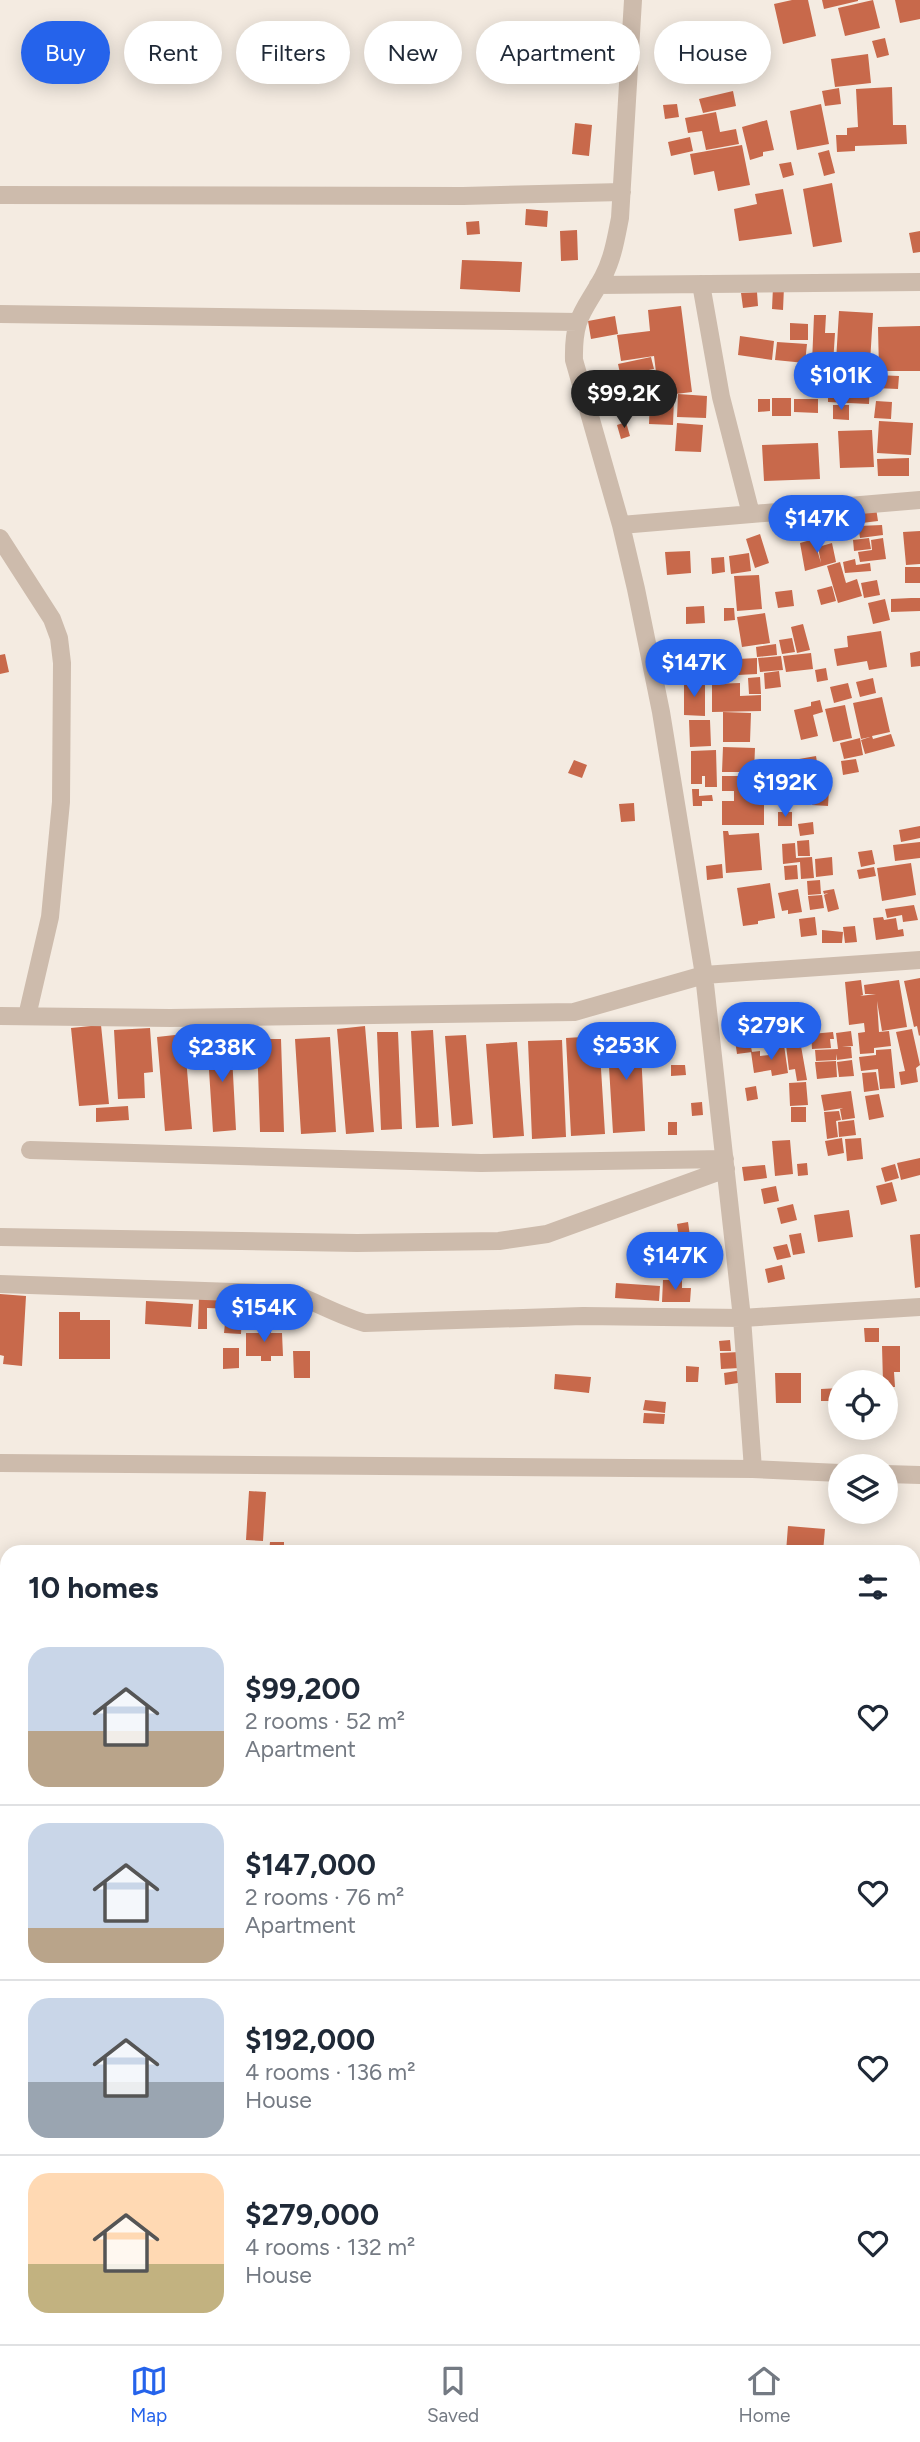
<!DOCTYPE html>
<meta charset="utf-8">
<style>
:root{--surface:#fff;--page:#f6f6f7;--text:#1f2937;--muted:#747a83;--line:#e0e1e3;--accent:#2563eb}
body{margin:0;font-family:Figtree,sans-serif;background:var(--page);color:var(--text);height:100vh;display:flex;flex-direction:column;font-size:26px;white-space:nowrap}
*{box-sizing:border-box;margin:0}
p{font-size:23px;color:var(--muted)}
.icon{flex:none;width:38px;height:38px;fill:none;stroke:currentColor;stroke-width:2;stroke-linecap:round;stroke-linejoin:round}
.map{position:relative;flex:1;overflow:hidden}
.details{position:absolute;left:0px;top:1545px;width:920px;height:800px;display:flex;flex-direction:column;background:var(--surface);border-radius:21px 21px 0 0;box-shadow:0 4px 18px #0003}
.details>*{flex:none}
.hud{position:absolute;left:21px;top:21px;width:878px;height:63px;display:flex;gap:14px}
.tools{position:absolute;left:828px;top:1370px;display:grid;gap:14px}
.tools a{display:grid;place-items:center;width:70px;height:70px;border-radius:50%;background:var(--surface);box-shadow:0 4px 18px #0003;font-size:35px}
.price{position:absolute;translate:-50% -60px;padding:0 16px;border-radius:24px;background:var(--accent);color:#fff;font-size:23px;line-height:46px;filter:drop-shadow(0 2px 4px #0008)}
.price::after{content:'';position:absolute;left:50%;top:42px;width:21px;height:16px;margin-left:-10px;background:inherit;clip-path:polygon(0 0,100% 0,50% 100%)}
.price.selected{background:#222;color:#fff}
ul{padding:0;list-style:none}
li{display:flex;align-items:center;gap:21px;height:175px;padding:0 28px}
li+li{border-top:2px solid var(--line)}
li span{display:grid;place-items:center;flex:none;width:196px;height:140px;border-radius:21px;color:#555}
li>.icon{margin-inline-start:auto}
span .icon{width:84px;height:84px;fill:#fffc;stroke-width:1}
li b{font-size:30px}
h2{display:flex;justify-content:space-between;align-items:center;height:84px;padding:0 28px;font-size:30px}
.chip{padding:0 24px;border-radius:32px;background:var(--surface);box-shadow:0 4px 18px #0003;font-size:24px;line-height:63px}
.chip.selected{background:var(--accent);color:#fff}
.tabs{display:flex;justify-content:space-around;align-items:center;height:98px;border-top:2px solid var(--line);background:var(--surface);font-size:19px;color:var(--muted)}
.tabs a{display:grid;justify-items:center;gap:4px}
.tabs .selected{color:var(--accent)}
.map>svg:first-child{display:block}
.building{fill:#c8694b}
.lines{fill:none;stroke-linecap:round;stroke-linejoin:round}
.minor{stroke:#cdbbac;stroke-width:18}
</style>
<div class="map">
<svg width="920" height="2344" viewBox="0 0 920 2344">
<rect width="100%" height="100%" fill="#f4ebe1"/>
<path class="building" d="M792,0H808L816,36L783,44L774,4Z
M822,0H858V1L824,9Z
M873,0L880,28L845,36L838,8Z
M895,0H920V19L900,23Z
M580,29L586,30L584,61L566,59L565,75L554,74L557,40L568,41L569,32L579,33Z
M684,33L688,46L673,50L670,37Z
M885,38L889,55L877,58L872,41Z
M868,54L871,83L835,87L831,59Z
M679,62L680,75L666,77L665,64Z
M892,87L893,125H906L907,144L855,146V151L837,152L836,135H847V128L858,127L856,89Z
M839,88L841,104L825,106L822,91Z
M733,91L736,106L703,113L699,99Z
M677,104L679,117L665,119L663,105Z
M821,104L829,144L797,150L790,111Z
M716,112L720,132L736,129L739,144L706,150L702,131L688,133L685,118Z
M767,120L774,150L763,152V156L750,160L742,127Z
M575,123L592,125L589,156L572,154Z
M690,137L693,151L671,156L668,142Z
M742,145L750,185L718,191L714,171L694,175L690,154Z
M829,150L835,173L824,176L818,153Z
M791,162L794,175L783,178L779,164Z
M832,183L842,242L813,247L803,189Z
M783,189L792,234L739,241L734,209L757,204L755,194Z
M526,209L548,211L547,227L525,225Z
M479,221L480,234L467,235L466,222Z
M577,230L578,260L561,261L560,231Z
M920,231V252L913,253L909,233Z
M462,260L522,262L520,292L460,289Z
M773,287H784L783,310L772,309Z
M757,292L758,306L743,308L741,293Z
M681,306L692,392L659,396L654,356L621,361L617,335L650,331L648,310Z
M839,311L873,313L870,363L836,361Z
M814,315H826L825,333H835L833,364L812,363Z
M615,316L618,334L591,339L588,321Z
M790,323L808,324V340H790Z
M920,326V371H879L878,327Z
M740,336L774,341L772,360L738,355Z
M777,342L807,344L805,363L775,360Z
M651,357L654,369L633,373V376L621,378L618,364Z
M841,365L856,366L855,380L840,379Z
M811,375L824,377L822,397L809,396Z
M876,375L899,376L898,389L875,388Z
M840,381L870,382L869,404L828,402V389L839,390Z
M625,393L645,394V411L625,410Z
M678,394L707,396L706,418L677,417Z
M650,397L674,398L673,425L649,424Z
M772,398H791V416H772Z
M758,399H770V411L758,412Z
M794,399H818V413L794,412Z
M876,401L892,402L891,419L874,418Z
M833,405H849V420L833,419Z
M879,421L913,423L911,455L877,453Z
M626,422L630,436L621,439L617,425Z
M677,423L703,425L701,452L675,451Z
M872,430L874,467L840,468L838,431Z
M818,443L820,479L764,481L762,445Z
M909,458V476H878L877,459Z
M876,508L878,521L862,523L860,510Z
M882,525L883,535L860,538L858,526Z
M815,526H829V540L815,541Z
M920,531V564L906,565L903,532Z
M760,534L769,563L755,568L746,539Z
M869,538L871,549L854,551L853,540Z
M883,538L886,559L860,562L858,552L872,550L871,540Z
M814,539L821,563L818,547L832,543L836,562L805,571L800,543Z
M690,551L691,573L667,575L665,552Z
M749,553L751,571L731,574L729,556Z
M724,557L725,572L712,574L711,558Z
M855,559L856,565L870,563L871,571L845,573L843,562Z
M840,562L846,583L857,579L862,596L838,603L827,566Z
M905,567H920V583H905Z
M759,575L762,609L737,611L734,576Z
M877,580L880,595L864,598L861,583Z
M832,586L836,601L821,605L817,590Z
M792,590L794,606L778,608L775,592Z
M911,598H920V611L891,612V599Z
M885,599L890,620L873,624L868,603Z
M704,606L705,623L686,624V607Z
M724,608H734L735,620L724,621Z
M765,613L770,643L742,647L737,617Z
M803,624L810,650L797,653L791,627Z
M881,631L887,667L869,670L867,661L837,666L834,649L848,647L847,636Z
M792,638L795,652L782,654L779,640Z
M776,644L777,655L757,657L756,647Z
M920,651V666L911,667L910,653Z
M811,653L813,669L786,672L783,656Z
M5,654L9,672L0,674V655Z
M781,656L783,670L760,672L758,658Z
M757,658V674L738,675V659Z
M826,668L828,680L817,682L815,670Z
M779,671L781,687L765,689L764,673Z
M760,677L761,694H749L748,678Z
M873,678L876,693L860,697L856,682Z
M684,682L705,683V716L684,715Z
M740,683V696L761,695V711L712,712V684Z
M848,683L852,698L834,703L830,687Z
M882,697L890,732L872,736L873,739L891,734L895,746L865,754L861,740L870,737L861,739L853,703Z
M820,700L823,712L813,715L818,736L801,740L794,710L811,706V702Z
M845,705L852,738L833,742L825,709Z
M723,712L751,713L750,742H723Z
M689,720H710L711,746L690,747Z
M860,738L863,755L844,759L840,743Z
M723,747L755,748L754,772H722Z
M716,750L717,787H705V776H702V784H691V751Z
M816,756L819,774L802,777L799,759Z
M856,759L859,772L843,775L841,761Z
M574,760L587,765L582,778L568,773Z
M795,762L796,771L768,773L767,764Z
M722,776H764V825H722V801H734V791H722Z
M804,786H811L810,805H803Z
M813,788L829,789L828,806L812,805Z
M692,789H699V796L712,795L713,801H702V806H693Z
M780,790L789,791L788,805L778,804Z
M634,803L635,821L621,822L619,804Z
M778,812H792V826H778Z
M813,822L814,834L800,836L798,824Z
M920,826V838L901,842L899,830Z
M723,831H728L729,835L759,833L762,870L726,873Z
M809,840L810,856H798L797,841Z
M920,842V858L895,861L893,845Z
M795,843L796,858L812,857L814,878L801,879L800,862L783,864L782,844Z
M872,850L875,864L861,867L858,852Z
M832,857L833,875L816,877L815,859Z
M911,863L916,895L882,901L877,868Z
M722,864L723,878L707,880L706,866Z
M797,865L798,879L785,880L784,866Z
M874,867L876,876L859,879L857,870Z
M820,880L821,894L808,895L807,881Z
M770,883L775,918L758,921V924L743,926L737,888Z
M798,889L802,912L788,914V910L782,911L778,893Z
M834,889L839,909L828,912L824,895L828,893L824,894L823,891Z
M822,895L824,908L810,910L808,896Z
M914,905L918,920L903,922L902,915L887,918L885,909Z
M815,917L817,935L801,937L799,919Z
M883,917L884,920L896,918L898,930L903,929L904,936L876,940L873,918Z
M855,926L857,942L845,943L843,927Z
M822,930L843,932L842,943H822Z
M920,978V1035L919,1036L917,1026L914,1027L904,981Z
M861,980L863,995L860,996L876,994H865L864,985L899,980L907,1027L882,1031L877,1001L879,1032L889,1031L891,1046L874,1048V1053L860,1054L858,1033L865,1032L864,1023L849,1025L845,982Z
M101,1025L109,1104L79,1106L71,1028Z
M365,1026L374,1132L346,1134L337,1029Z
M150,1028L153,1072L144,1073L145,1098L118,1099L114,1030Z
M798,1029L807,1080L797,1081L795,1069L789,1070L785,1037H787L786,1031Z
M912,1029L920,1065L916,1068L918,1082L901,1085L899,1072L905,1071L896,1032Z
M433,1030L439,1127L416,1128L411,1031Z
M748,1031L752,1052L737,1054L734,1033Z
M851,1031L853,1046L842,1047H851L852,1058L837,1060L836,1054V1060L816,1061L815,1050L838,1049L836,1033Z
M377,1032H398L402,1129L381,1130Z
M640,1032L645,1131L613,1133L607,1034Z
M833,1032L834,1039H830L831,1048L812,1049L811,1034Z
M184,1034L192,1129L165,1131L157,1037Z
M466,1035L473,1124L452,1126L445,1036Z
M599,1036L605,1134L571,1136L566,1038Z
M231,1037L236,1130L213,1132L207,1039Z
M330,1037L336,1132L301,1134L295,1039Z
M257,1039H281L284,1132H260Z
M562,1040L566,1137L532,1139L528,1041Z
M517,1042L524,1136L493,1138L486,1044Z
M784,1045L788,1073L772,1076L771,1070L754,1073L751,1052L760,1051V1056L769,1055V1053L774,1052L773,1046Z
M891,1049L895,1088L880,1089L878,1069L861,1071L859,1057L876,1055V1050Z
M852,1060L854,1076L839,1077L837,1062Z
M836,1061L837,1077L817,1079L815,1062Z
M671,1065H685L686,1075L671,1076Z
M876,1072L879,1090L864,1092L862,1073Z
M806,1082L808,1105L790,1106L789,1083Z
M756,1086L758,1099L747,1101L745,1088Z
M851,1091L855,1118L842,1120L840,1109L843,1108L824,1111L821,1095Z
M879,1094L884,1117L869,1120L865,1096Z
M702,1102L703,1115L692,1116L691,1103Z
M128,1106L129,1120L96,1122V1108Z
M791,1107H806V1122H791Z
M839,1111L841,1120L836,1121L838,1137L827,1139L824,1112Z
M854,1120L856,1135L839,1137L838,1122Z
M668,1122H677V1135H668Z
M842,1138L844,1153L828,1156L825,1141Z
M861,1138L863,1159L847,1161L845,1139Z
M790,1140L793,1174L775,1176L772,1141Z
M920,1158V1175L901,1180L897,1163Z
M807,1163L808,1175L798,1176L797,1164Z
M895,1164L899,1178L885,1182L881,1168Z
M765,1165L767,1178L744,1181L742,1167Z
M892,1182L897,1201L881,1205L876,1186Z
M776,1186L779,1201L764,1204L761,1189Z
M793,1204L797,1220L781,1224L777,1208Z
M849,1210L853,1237L818,1242L814,1215Z
M688,1222L690,1236L679,1238L677,1224Z
M801,1233L805,1253L793,1255L789,1235Z
M920,1234V1287L915,1288L910,1235Z
M787,1244L791,1257L777,1260L773,1247Z
M782,1265L785,1279L768,1283L765,1269Z
M663,1280H682V1288H691L690,1302H662Z
M616,1283L660,1286L659,1301L615,1298Z
M0,1294L26,1296L22,1366L3,1364L4,1356L0,1355Z
M199,1296L243,1298L241,1334L224,1333L225,1323H232L233,1309L207,1308V1329H198Z
M146,1301L193,1304L191,1327L145,1324Z
M59,1312H80V1320H110V1359H59Z
M260,1328H271V1333H282L283,1356H271V1361H261V1356H246V1333H260Z
M864,1328H879V1342H865Z
M730,1340L731,1351H720L719,1341Z
M882,1346H900V1372H894L895,1387H886V1382H883Z
M223,1348H239V1368L223,1369Z
M293,1351H310V1378H294Z
M739,1352L740,1368L721,1369L720,1353Z
M686,1366L699,1367L698,1382H686Z
M742,1370L744,1382L725,1385L724,1373Z
M775,1373H801V1403H776Z
M555,1374L591,1377L589,1393L554,1389Z
M840,1388V1401H821V1389Z
M645,1400L666,1402L665,1413L643,1410Z
M644,1413L665,1414L664,1424L643,1423Z
M249,1491L266,1492L263,1541L246,1540Z
M788,1526L825,1529L823,1552H786Z
M270,1542H284V1552H269Z
M914,1774H920V1822H914Z
M749,2338H789V2344L749,2342Z
M825,2338H845V2344H825Z"/>
<g class="lines">
<path class="minor" d="M633,0L620,218C616,238 613,258 603,277C584,312 573,316 574,360L621,525L636,589L661,712L704,975L742,1318L753,1469
M0,195L463,196L622,192
M701,284L721,397L751,514
M598,285L920,282
M0,314L578,322
M621,525L920,500
M0,538L52,619L59,638L62,663L61,802L50,917L27,1016
M0,1016L170,1018L574,1012L704,975L920,960
M30,1150L481,1163L725,1159
M0,1237L357,1243L499,1241L547,1234L726,1169
M0,1284L294,1294C318,1303 340,1316 365,1323L583,1316L742,1318L920,1307
M0,1463L753,1469L840,1473
M886,1474L920,1475
M914,1768H920
M0,1876H7
M914,2060L920,2061
M0,2106L7,2105
M914,2205L920,2206"/>
</g>
</svg>
<div class="tools">
<a><svg class="icon" aria-label="locate" viewBox="0 0 24 24"><circle cx="12" cy="12" r="6"/><path d="M12 2v4M12 18v4M2 12h4M18 12h4"/></svg></a>
<a><svg class="icon" aria-label="layers" viewBox="0 0 24 24"><path d="M12 4l9 5-9 5-9-5zM3 14l9 5 9-5"/></svg></a>
</div>
<b class="price" style="left:841px;top:412px">$101K</b>
<b class="price selected" style="left:624px;top:430px">$99.2K</b>
<b class="price" style="left:817px;top:555px">$147K</b>
<b class="price" style="left:694px;top:699px">$147K</b>
<b class="price" style="left:785px;top:819px">$192K</b>
<b class="price" style="left:771px;top:1062px">$279K</b>
<b class="price" style="left:626px;top:1082px">$253K</b>
<b class="price" style="left:222px;top:1084px">$238K</b>
<b class="price" style="left:675px;top:1292px">$147K</b>
<b class="price" style="left:264px;top:1344px">$154K</b>
<div class="hud">
<a class="chip selected">Buy</a>
<a class="chip">Rent</a>
<a class="chip">Filters</a>
<a class="chip">New</a>
<a class="chip">Apartment</a>
<a class="chip">House</a>
</div>
<section class="details">
<h2>10 homes<svg class="icon" aria-label="filters" viewBox="0 0 24 24"><path d="M4 7h16M4 17h16"/><circle cx="9" cy="7" r="2"/><circle cx="15" cy="17" r="2"/></svg></h2>
<ul>
<li><span style="background:linear-gradient(#c9d6e8 60%,#b9a48a 0)"><svg class="icon" aria-label="home" viewBox="0 0 24 24"><path d="M3 11l9-7 9 7M6 9v11h12V9"/></svg></span><div><b>$99,200</b><p>2 rooms · 52 m²</p><p>Apartment</p></div><svg class="icon" aria-label="heart" viewBox="0 0 24 24"><path d="M12 20l-8-8c-3-5 5-10 8-4 3-6 11-1 8 4z"/></svg></li>
<li><span style="background:linear-gradient(#c9d6e8 75%,#b9a48a 0)"><svg class="icon" aria-label="home" viewBox="0 0 24 24"><path d="M3 11l9-7 9 7M6 9v11h12V9"/></svg></span><div><b>$147,000</b><p>2 rooms · 76 m²</p><p>Apartment</p></div><svg class="icon" aria-label="heart" viewBox="0 0 24 24"><path d="M12 20l-8-8c-3-5 5-10 8-4 3-6 11-1 8 4z"/></svg></li>
<li><span style="background:linear-gradient(#c9d6e8 60%,#9aa5b1 0)"><svg class="icon" aria-label="home" viewBox="0 0 24 24"><path d="M3 11l9-7 9 7M6 9v11h12V9"/></svg></span><div><b>$192,000</b><p>4 rooms · 136 m²</p><p>House</p></div><svg class="icon" aria-label="heart" viewBox="0 0 24 24"><path d="M12 20l-8-8c-3-5 5-10 8-4 3-6 11-1 8 4z"/></svg></li>
<li><span style="background:linear-gradient(#ffd9b3 65%,#c2b280 0)"><svg class="icon" aria-label="home" viewBox="0 0 24 24"><path d="M3 11l9-7 9 7M6 9v11h12V9"/></svg></span><div><b>$279,000</b><p>4 rooms · 132 m²</p><p>House</p></div><svg class="icon" aria-label="heart" viewBox="0 0 24 24"><path d="M12 20l-8-8c-3-5 5-10 8-4 3-6 11-1 8 4z"/></svg></li>
</ul>
</section>
</div>
<nav class="tabs">
<a class="selected"><svg class="icon" aria-label="map" viewBox="0 0 24 24"><path d="M3 6l6-2 6 2 6-2v14l-6 2-6-2-6 2zM9 4v14M15 6v14"/></svg>Map</a>
<a><svg class="icon" aria-label="saved" viewBox="0 0 24 24"><path d="M7 4h10v16l-5-4-5 4z"/></svg>Saved</a>
<a><svg class="icon" aria-label="home" viewBox="0 0 24 24"><path d="M3 11l9-7 9 7M6 9v11h12V9"/></svg>Home</a>
</nav>
